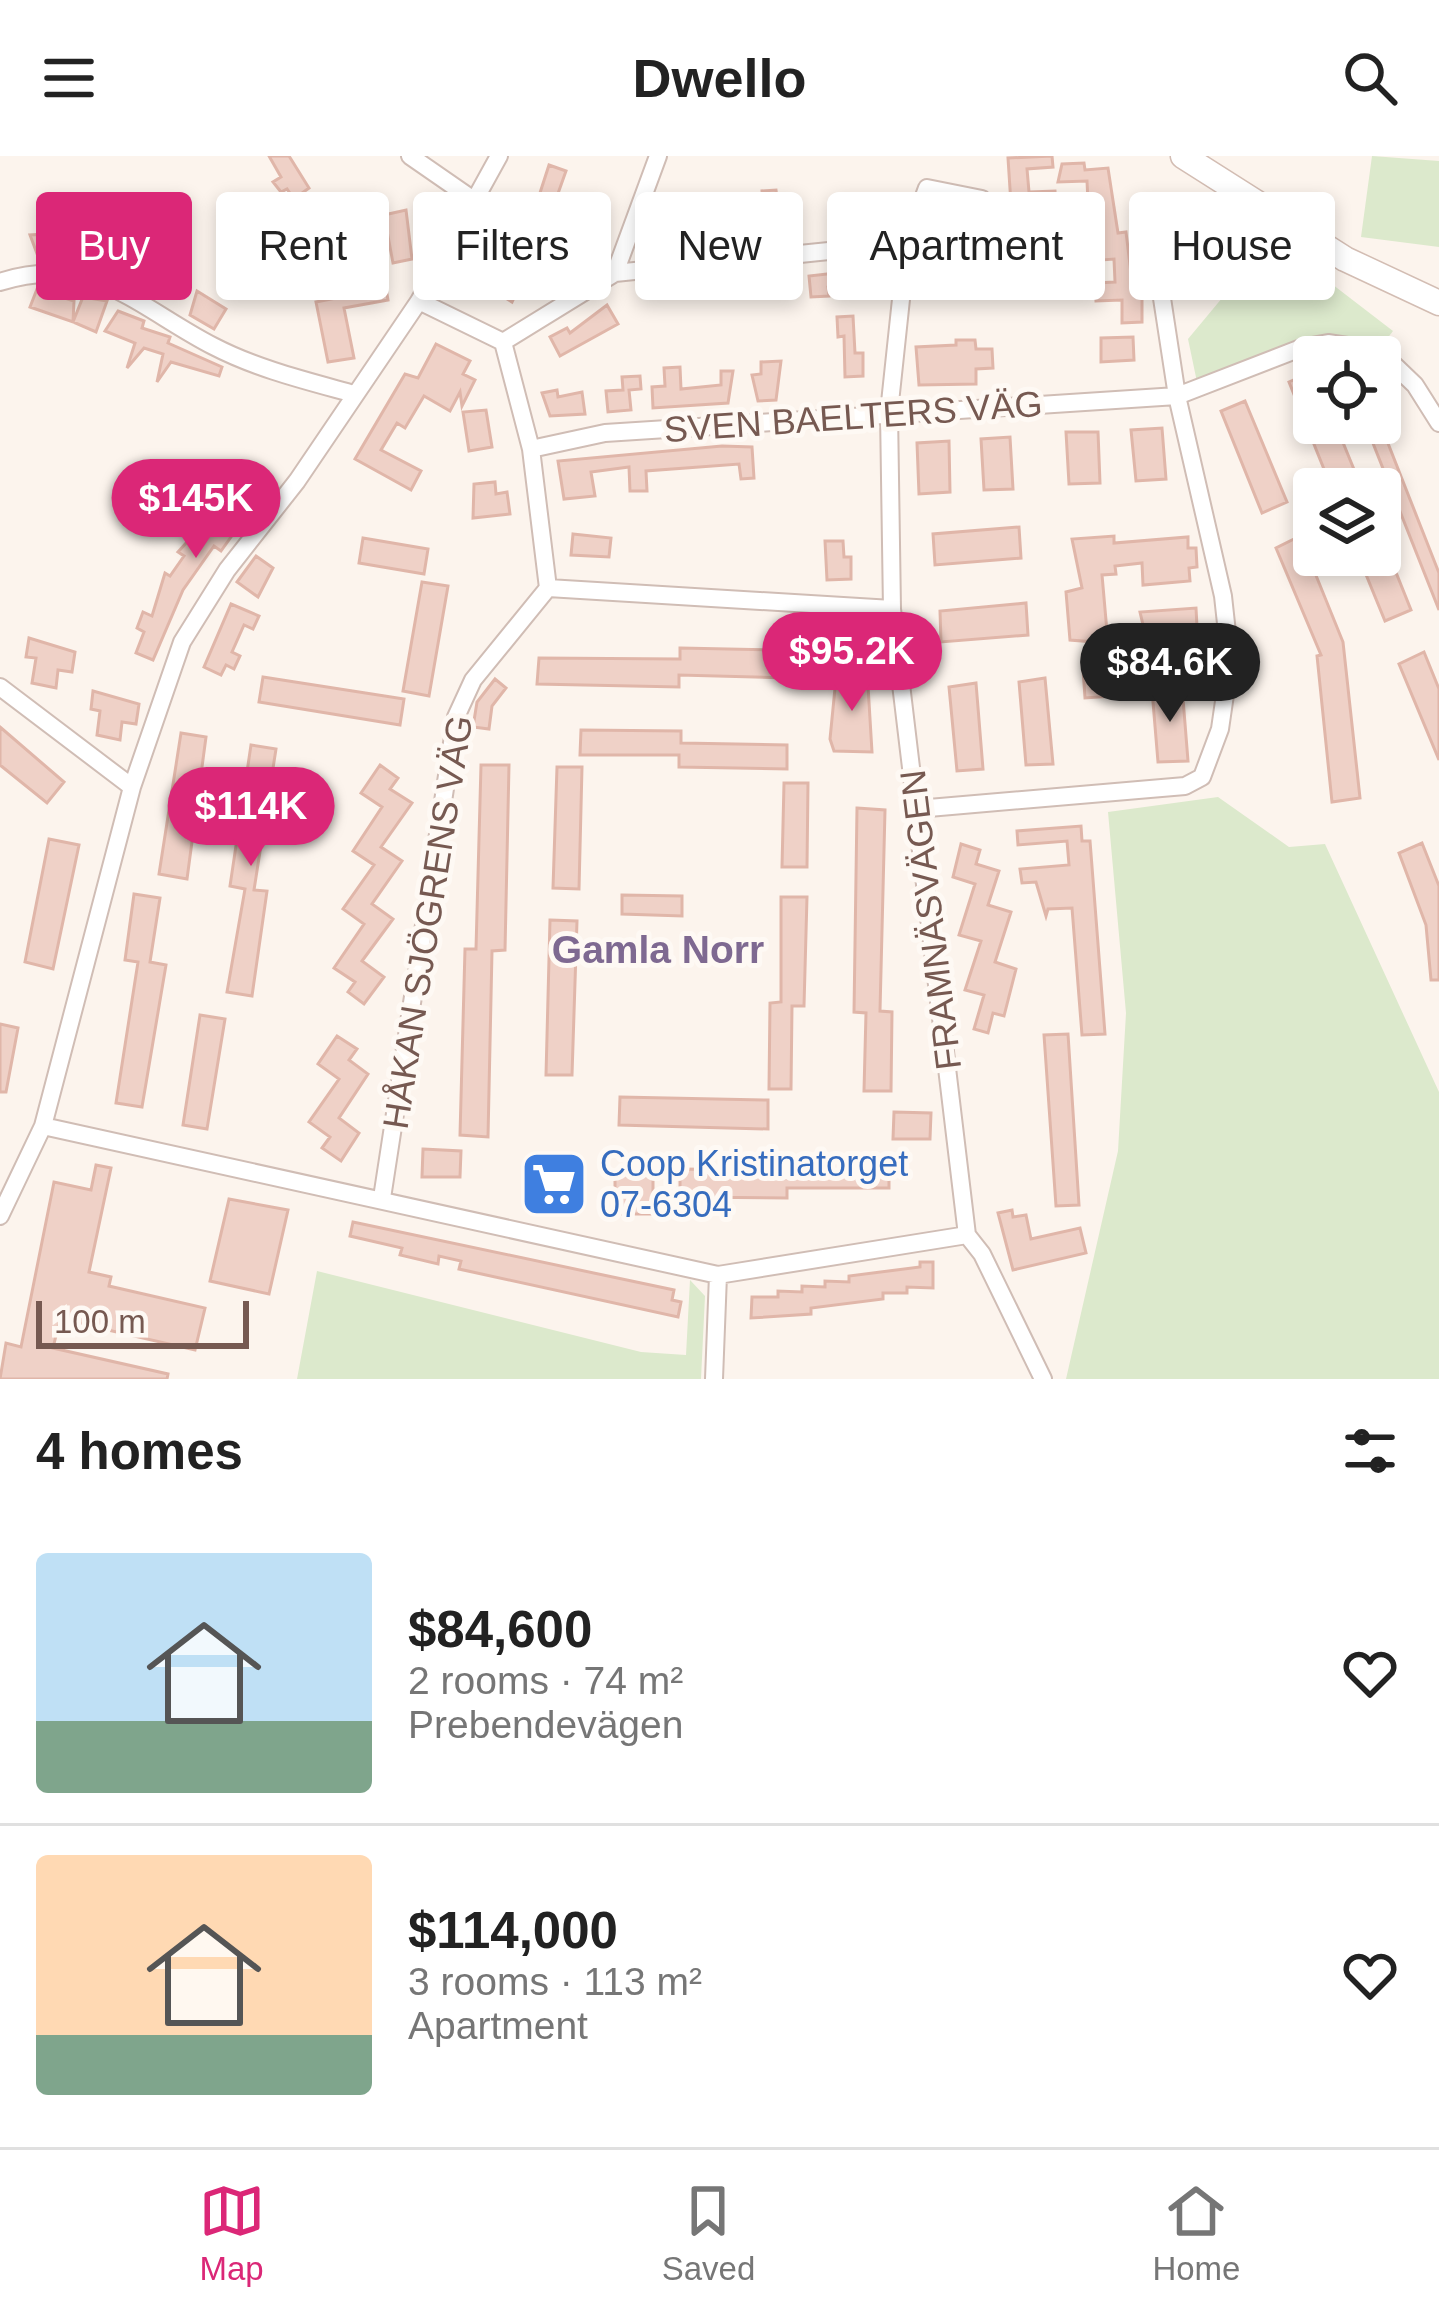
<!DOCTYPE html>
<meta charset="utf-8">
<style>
:root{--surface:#fff;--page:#f2f2f2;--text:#222;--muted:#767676;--line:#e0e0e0;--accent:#db2777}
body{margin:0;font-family:Arial,sans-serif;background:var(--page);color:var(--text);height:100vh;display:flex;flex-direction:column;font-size:45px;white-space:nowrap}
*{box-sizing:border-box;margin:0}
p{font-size:39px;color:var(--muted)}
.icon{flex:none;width:66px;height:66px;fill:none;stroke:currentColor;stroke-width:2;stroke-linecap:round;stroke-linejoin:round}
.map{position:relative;height:1223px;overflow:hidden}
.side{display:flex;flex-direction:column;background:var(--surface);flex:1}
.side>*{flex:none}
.hud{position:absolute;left:36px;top:36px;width:1368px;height:108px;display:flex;gap:24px}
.fabs{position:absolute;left:1293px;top:180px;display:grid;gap:24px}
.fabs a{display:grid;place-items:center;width:108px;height:108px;border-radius:12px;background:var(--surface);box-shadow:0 6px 18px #0003;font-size:60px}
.scale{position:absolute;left:36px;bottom:30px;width:213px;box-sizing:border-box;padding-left:12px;border:6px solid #765951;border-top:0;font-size:33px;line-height:42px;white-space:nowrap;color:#765951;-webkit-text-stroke:9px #fef9f4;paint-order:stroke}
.price{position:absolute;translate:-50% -102px;padding:0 27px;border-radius:42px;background:var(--accent);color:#fff;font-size:39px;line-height:78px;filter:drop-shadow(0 3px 6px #0008)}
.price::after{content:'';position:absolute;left:50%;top:72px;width:36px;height:27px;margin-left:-18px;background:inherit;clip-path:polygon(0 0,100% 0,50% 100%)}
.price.selected{background:#222;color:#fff}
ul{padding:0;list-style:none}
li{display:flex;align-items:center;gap:36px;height:300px;padding:0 36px}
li+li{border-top:3px solid var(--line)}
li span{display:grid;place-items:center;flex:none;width:336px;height:240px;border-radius:12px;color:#555}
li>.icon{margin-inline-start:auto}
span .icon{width:144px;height:144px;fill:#fffc;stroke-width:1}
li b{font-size:51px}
h2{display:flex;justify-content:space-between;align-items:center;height:144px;padding:0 36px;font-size:51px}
.chip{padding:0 42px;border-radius:12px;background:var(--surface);box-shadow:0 6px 18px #0003;font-size:42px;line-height:108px}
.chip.selected{background:var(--accent);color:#fff}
header{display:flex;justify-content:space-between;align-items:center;height:156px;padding:0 36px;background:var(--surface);font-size:54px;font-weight:700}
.tabs{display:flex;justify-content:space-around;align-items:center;height:168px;border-top:3px solid var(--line);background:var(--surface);font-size:33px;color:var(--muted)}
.tabs a{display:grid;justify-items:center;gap:6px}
.tabs .selected{color:var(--accent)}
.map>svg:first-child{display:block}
.green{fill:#dce9cc}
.building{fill:#efd1c7;stroke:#e0b6a9;stroke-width:3}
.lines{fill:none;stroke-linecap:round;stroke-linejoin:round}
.minor-casing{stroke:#d0bdb5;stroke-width:20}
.secondary-casing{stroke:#d3bdb3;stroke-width:27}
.minor{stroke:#fff;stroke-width:16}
.secondary{stroke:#fff;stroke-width:24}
.labels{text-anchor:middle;stroke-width:10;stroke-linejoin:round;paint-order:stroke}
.street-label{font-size:36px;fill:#765951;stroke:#fef9f4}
.shop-label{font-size:36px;fill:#366cbe;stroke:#fef9f4;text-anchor:start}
.neighbourhood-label{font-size:39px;font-weight:bold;fill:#7e6991;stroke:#fef9f4}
</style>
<header><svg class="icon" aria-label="menu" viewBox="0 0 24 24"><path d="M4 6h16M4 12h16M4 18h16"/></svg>Dwello<svg class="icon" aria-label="search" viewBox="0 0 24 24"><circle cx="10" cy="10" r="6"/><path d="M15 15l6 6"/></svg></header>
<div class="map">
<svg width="1439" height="1223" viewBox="0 0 1439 1223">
<rect width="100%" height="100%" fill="#fcf4ed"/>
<path class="green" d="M1372,0L1439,5V91L1361,81Z
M1272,82L1393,175L1380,192C1321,161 1253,204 1197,226L1188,183Z
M1218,641L1289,691L1325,688L1439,936V1223H1066L1118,995L1126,857L1108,656Z
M317,1115L641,1196L686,1199L690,1124L705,1140L701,1223H297Z"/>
<path class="building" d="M269,0H289L309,32L294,43L287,33L281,36L273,26L281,21Z
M1052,0L1053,11L1027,13L1029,36L1055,35L1056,52L1029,54L1030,78L1013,79L1008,2Z
M1084,7L1085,14L1108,12L1118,77L1126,76L1131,117H1136V133L1142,140V166L1122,167V144L1096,145L1095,127L1115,126L1114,103L1088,105L1087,87L1102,86L1101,64L1075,65L1074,48L1088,46L1087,25L1058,26L1062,8Z
M549,9L566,15L539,91L508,78L503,90L485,83L495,57L529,71Z
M776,34L778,51L763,52L766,78L743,81L742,70L732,71L731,55L763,52L762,35Z
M406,54L412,103L393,107L384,59Z
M64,70L78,71L77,89L66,90V101L39,103L30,79L65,77Z
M485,107L522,125L512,146L476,124Z
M382,108L388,144L344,152L354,202L328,206L316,146L361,137L356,112Z
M871,113L873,134L852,136L851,128L828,131L829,140L811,141L809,120Z
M37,133L74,145L73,166L30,151Z
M197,135L226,153L214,173L190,159Z
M83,141L107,145L96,176L73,166Z
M607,149L618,168L560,200L550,181L567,172L570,177Z
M118,155L144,165L142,172L170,181L168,187L222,211L219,220L171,206L157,226L163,198L144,192L127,212L135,187L105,175Z
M853,160L855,197H863V220L845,221L844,180L838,181L837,161Z
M1133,181L1134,204L1101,206V182Z
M956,184H975L976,193H992L993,212L976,213V228L919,229L916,191L956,189Z
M436,188L470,205L463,218L475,224L462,250L460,236L450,255L424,240L405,272L397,267L381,294L421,315L411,334L355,303L405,218L418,222Z
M781,205L776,244L758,245L752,219L761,218V206Z
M680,211L681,233L721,229V215H733L728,247L653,252L652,231L665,230L664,212Z
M1314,215V267H1335L1362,333H1332L1289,226Z
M640,220L641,233L629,234L631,254L608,256L606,235L623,234L622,221Z
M557,234L558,241L582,236L585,258L550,260L542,237Z
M1245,245L1287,346L1262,357L1221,255Z
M486,254L492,291L469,295L463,256Z
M1365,267H1380L1439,417V454Z
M1162,272L1166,323L1136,325L1131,274Z
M1066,276H1098L1100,327L1069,328Z
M1010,281L1013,333L984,334L981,283Z
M949,285L950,336L919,338L917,287Z
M722,290L752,291L754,322L741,323L739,308L646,315L647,335H630L629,311L591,316L595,340L564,343L558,305Z
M246,320L264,335L221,395L214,390L183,434L153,504L136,497L144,476L137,472L143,456L152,460L165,417L170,420L184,400L178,396Z
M495,326L496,338L507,336L510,358L473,362L474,328Z
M1019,371L1021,402L935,409L933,378Z
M573,378L611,382L609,401L571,399Z
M1114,380V387L1188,381V392H1196L1197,411L1189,412L1190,425L1143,429L1142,407L1115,410L1116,418L1102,419L1108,487L1070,484L1066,436L1082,432L1072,383Z
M1300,380L1343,486L1360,642L1332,646L1317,500L1321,499L1276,392Z
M363,382L428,393L424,418L359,407Z
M825,385H843L844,401H851V423L827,424Z
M1358,399H1389L1411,454L1385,465Z
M256,400L273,412L258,441L237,426Z
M422,426L448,430L429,540L403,535Z
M1026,447L1028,479L941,486L940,455Z
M231,448L259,460L253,473L244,469L232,496L240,500L234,513L226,509L221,519L204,511Z
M1196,452L1198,489L1149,494L1140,456Z
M29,482L75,496L72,516L58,514L56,532L32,527L36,502L26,501Z
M680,492L824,495V523L679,519V531L537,528L539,502L680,503Z
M1424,496L1439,533V604L1399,508Z
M1139,508L1142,538L1085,542L1083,513Z
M849,513H867L872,596L834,595L830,583L836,522H849Z
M263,521L404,543L400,569L259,546Z
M1045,522L1053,608L1026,609L1019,526Z
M495,523L506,532L492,550L489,573L473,571L477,546Z
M976,527L983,613L957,615L949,531Z
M1182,530L1188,605L1158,606L1152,534Z
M93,535L139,548L136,568L122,566L120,584L97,579L100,555L91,553Z
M0,571L64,626L47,647L0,609Z
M581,574L681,575V587L787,589V613L679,611V599H580Z
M181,577L206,581L187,723L159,718Z
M251,589L276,593L254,734L267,735L252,840L227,836L245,733L230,730Z
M380,609L398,622L390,633L412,647L381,691L402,705L372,748L393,763L362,805L384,821L364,848L348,836L355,826L334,812L364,768L343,753L374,709L353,695L382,651L361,637Z
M481,609H509L505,794L492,795L488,981L460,979L465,793H476Z
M557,611H582L579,733L553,732Z
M784,627H808L807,711H782Z
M857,652L885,654L880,855L892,856L891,935H864L866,857L854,856Z
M1081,670L1082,685H1090L1105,878L1082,879L1072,752L1048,753L1046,760L1036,726L1022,727L1020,713L1069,709L1067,685L1018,689L1017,675Z
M49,683L79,689L53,813L25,806Z
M1422,687L1439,730V824H1431L1426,769L1399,697Z
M961,688L980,694L976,708L999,715L988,749L1011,756L995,806L1016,813L1004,860L993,857L988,877L974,873L984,839L965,834L981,785L959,779L975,728L953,721Z
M134,738L160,742L150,806L166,809L142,951L116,947L138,806L125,804Z
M622,739L682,740V760L622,758Z
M781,741H807L804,850H792L791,933H769L770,847L781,846Z
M550,764L577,765L572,919H546Z
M200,859L225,863L207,973L183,969Z
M0,868L18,872L6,936H0Z
M1068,878L1079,1049L1056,1050L1044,879Z
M337,880L357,893L349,904L368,918L339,962L359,977L341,1005L322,992L330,981L309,966L339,923L318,908Z
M620,941L768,944V973L619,969Z
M894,956L931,957L930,983H893Z
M423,993L461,995L460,1021H422Z
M534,1000L577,1005L572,1052L530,1047Z
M787,1003L889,1004V1032H787V1042L680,1041V1013L787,1014Z
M96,1009L111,1012L89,1116L111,1121L109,1130L205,1152L195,1194L60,1163L53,1192L168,1218L167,1223H0L6,1187L21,1191L54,1026L91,1034Z
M615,1015H653V1058H615Z
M229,1043L288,1054L269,1138L210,1125Z
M1012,1054L1013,1061L1026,1059L1031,1083L1080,1072L1086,1097L1013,1114L998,1057Z
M353,1066L674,1134L672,1144L681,1146L678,1161L459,1113L461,1105L439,1100L438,1108L400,1099L402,1092L350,1080Z
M920,1106H933V1132L907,1131V1137H883V1143L811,1152V1158L751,1162L752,1141H778V1135L802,1136V1130L825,1131V1125L849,1126V1120L920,1111Z"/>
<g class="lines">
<defs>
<path id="minor" d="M410,0L475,45
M912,72L974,86L982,82V43L927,32L907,87L889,256L892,453L967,1079L982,1098L1043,1223
M615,117L658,0
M0,126C92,96 139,152 213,190C257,213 307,225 354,238
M503,186L615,117L907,87
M531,293L605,277L1177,240L1301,192L1328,187L1360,192L1391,206L1415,229L1439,267
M548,432L892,453
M0,531L132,631
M917,653L1185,630L1202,621L1220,573L1230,504L1223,440L1177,240L1148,51
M43,970L718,1119L967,1079
M382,1042L456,561L473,524L548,432L531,293L503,186L419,145
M0,1060L43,970L132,631L182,486L227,414L297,325L419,145L499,0
M714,1223L718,1119"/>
<path id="secondary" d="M1183,0L1345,103L1439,147"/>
</defs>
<use href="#minor" class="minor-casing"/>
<use href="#secondary" class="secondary-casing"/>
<use href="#minor" class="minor"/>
<use href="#secondary" class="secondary"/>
</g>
<defs>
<symbol id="supermarket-square" viewBox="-11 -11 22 22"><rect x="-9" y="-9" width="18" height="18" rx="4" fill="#3f7fe0" stroke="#fef9f4"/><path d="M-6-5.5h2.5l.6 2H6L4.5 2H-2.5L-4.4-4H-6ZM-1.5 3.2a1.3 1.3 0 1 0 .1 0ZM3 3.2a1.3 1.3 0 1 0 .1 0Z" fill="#fff"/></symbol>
</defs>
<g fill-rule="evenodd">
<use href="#supermarket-square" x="516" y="990" width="76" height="76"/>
</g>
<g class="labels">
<g class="street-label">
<text transform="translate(853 260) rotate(-4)" y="13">SVEN BAELTERS VÄG</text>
<text transform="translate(930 764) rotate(-97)" y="13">FRAMNÄSVÄGEN</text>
<text transform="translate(427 766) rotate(-81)" y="13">HÅKAN SJÖGRENS VÄG</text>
</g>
<g class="shop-label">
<text x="600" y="1020">Coop Kristinatorget<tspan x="600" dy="41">07-6304</tspan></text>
</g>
<g class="neighbourhood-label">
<text x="658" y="807">Gamla Norr</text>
</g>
</g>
</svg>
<div class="fabs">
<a><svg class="icon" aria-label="locate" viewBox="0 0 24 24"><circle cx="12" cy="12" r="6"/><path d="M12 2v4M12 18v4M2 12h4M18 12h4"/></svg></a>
<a><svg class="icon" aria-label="layers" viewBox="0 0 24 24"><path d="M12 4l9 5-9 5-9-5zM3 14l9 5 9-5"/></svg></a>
</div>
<div class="scale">100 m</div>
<b class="price" style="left:196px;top:405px">$145K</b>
<b class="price" style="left:852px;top:558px">$95.2K</b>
<b class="price selected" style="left:1170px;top:569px">$84.6K</b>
<b class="price" style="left:251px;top:713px">$114K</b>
<div class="hud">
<a class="chip selected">Buy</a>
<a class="chip">Rent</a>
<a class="chip">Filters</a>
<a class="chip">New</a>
<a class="chip">Apartment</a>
<a class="chip">House</a>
</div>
</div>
<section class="side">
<h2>4 homes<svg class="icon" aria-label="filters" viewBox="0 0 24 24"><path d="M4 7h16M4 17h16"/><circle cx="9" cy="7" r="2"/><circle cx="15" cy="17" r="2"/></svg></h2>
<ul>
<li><span style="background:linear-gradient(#bfe0f5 70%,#7fa58c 0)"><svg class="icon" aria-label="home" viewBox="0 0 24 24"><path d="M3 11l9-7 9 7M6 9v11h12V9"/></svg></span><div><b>$84,600</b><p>2 rooms · 74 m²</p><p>Prebendevägen</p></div><svg class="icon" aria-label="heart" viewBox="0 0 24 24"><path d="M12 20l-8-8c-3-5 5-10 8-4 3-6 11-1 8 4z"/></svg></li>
<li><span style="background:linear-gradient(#ffd9b3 75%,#7fa58c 0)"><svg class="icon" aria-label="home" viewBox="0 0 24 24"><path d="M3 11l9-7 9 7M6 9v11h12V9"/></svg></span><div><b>$114,000</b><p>3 rooms · 113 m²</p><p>Apartment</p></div><svg class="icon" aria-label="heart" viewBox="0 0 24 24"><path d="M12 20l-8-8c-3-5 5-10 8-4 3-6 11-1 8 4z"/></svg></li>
</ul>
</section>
<nav class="tabs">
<a class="selected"><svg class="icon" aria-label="map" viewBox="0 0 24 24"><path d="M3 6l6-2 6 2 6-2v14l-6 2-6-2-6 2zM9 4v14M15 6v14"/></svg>Map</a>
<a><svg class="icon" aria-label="saved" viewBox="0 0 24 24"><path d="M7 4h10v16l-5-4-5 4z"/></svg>Saved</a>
<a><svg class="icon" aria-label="home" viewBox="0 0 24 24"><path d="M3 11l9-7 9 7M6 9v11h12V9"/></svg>Home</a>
</nav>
